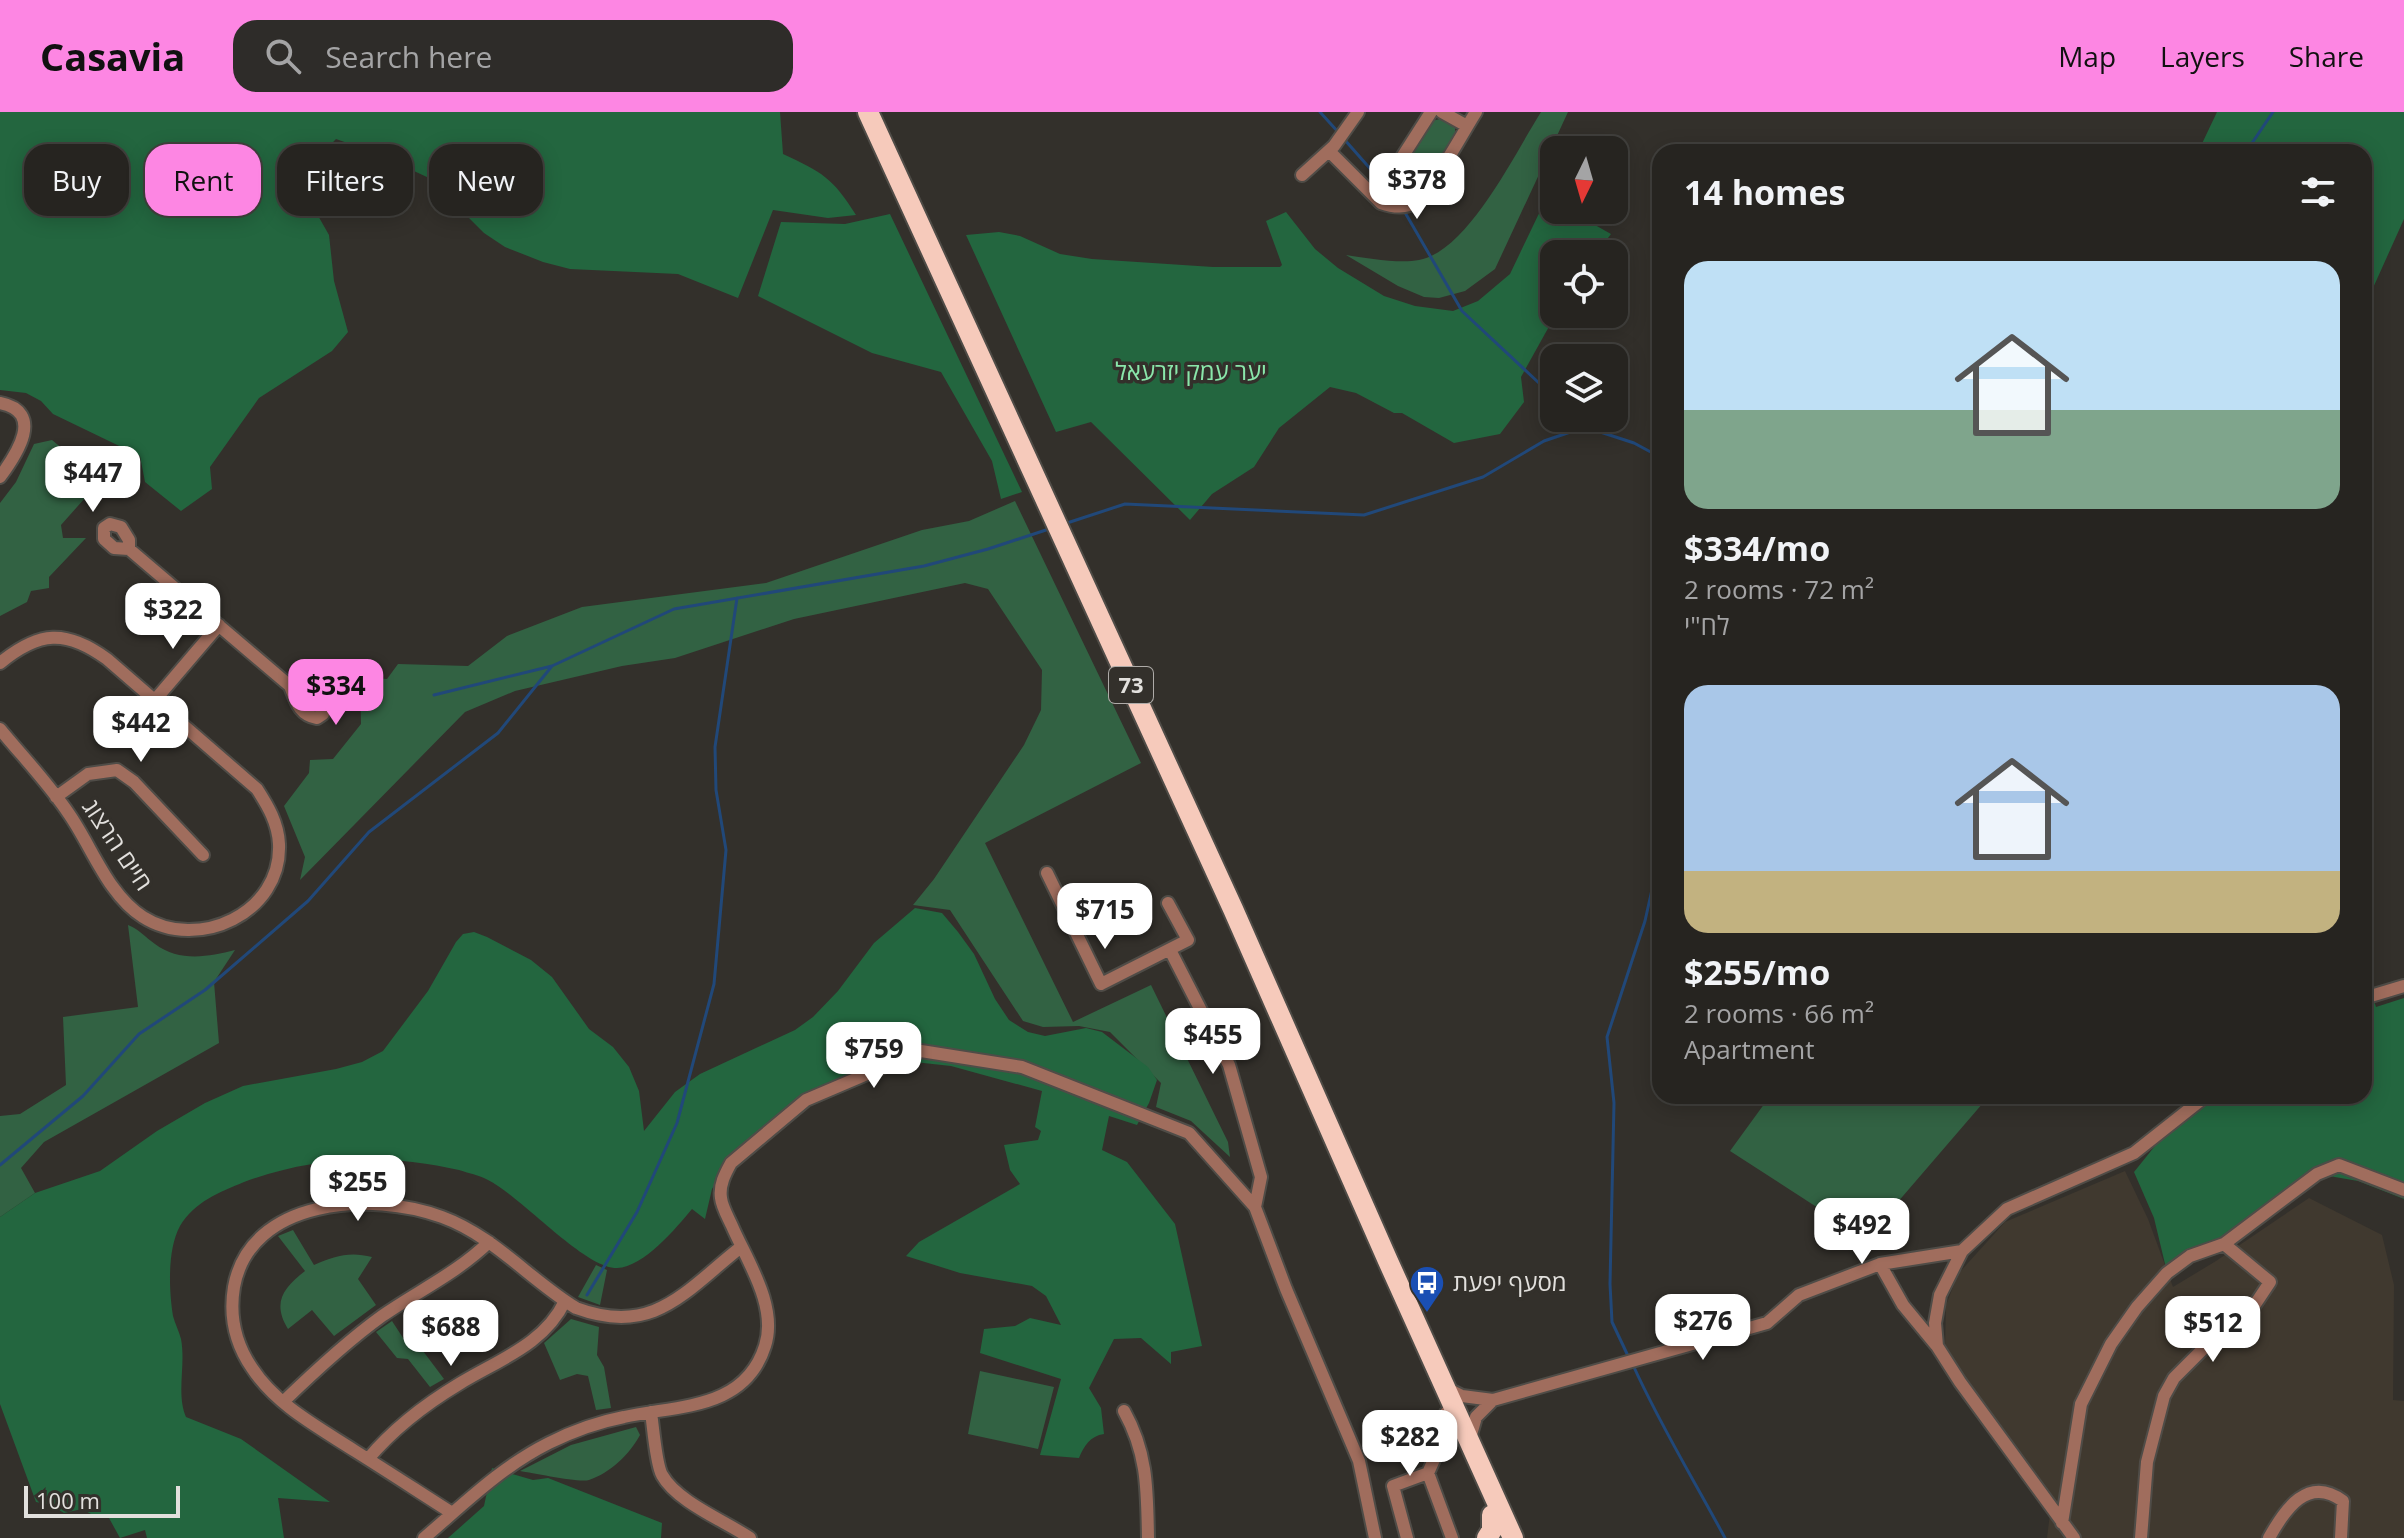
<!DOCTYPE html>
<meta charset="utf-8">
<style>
:root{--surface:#262420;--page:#2e2c29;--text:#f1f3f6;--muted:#a4a4a5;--line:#42413e;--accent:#fd86e3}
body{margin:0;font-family:"Open Sans","Noto Sans Hebrew",sans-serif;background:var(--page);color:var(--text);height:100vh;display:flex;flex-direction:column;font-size:30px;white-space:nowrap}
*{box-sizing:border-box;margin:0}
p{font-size:26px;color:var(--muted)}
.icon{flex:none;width:44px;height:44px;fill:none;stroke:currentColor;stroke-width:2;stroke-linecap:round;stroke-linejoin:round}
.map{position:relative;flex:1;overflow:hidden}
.drawer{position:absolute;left:1652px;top:32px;width:720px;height:960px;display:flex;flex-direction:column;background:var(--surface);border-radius:24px;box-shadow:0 4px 20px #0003,0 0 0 2px var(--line)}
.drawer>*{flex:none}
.hud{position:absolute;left:24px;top:32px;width:760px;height:72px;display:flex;gap:16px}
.needle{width:52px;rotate:185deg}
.controls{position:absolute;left:1540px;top:24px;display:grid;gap:16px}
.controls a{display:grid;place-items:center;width:88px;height:88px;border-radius:16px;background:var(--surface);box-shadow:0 4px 20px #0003,0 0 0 2px var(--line);font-size:40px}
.scale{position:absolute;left:24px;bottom:20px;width:156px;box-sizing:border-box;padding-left:8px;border:4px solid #e2e0dd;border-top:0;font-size:22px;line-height:28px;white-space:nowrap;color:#e2e0dd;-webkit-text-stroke:6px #33302b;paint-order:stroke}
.price{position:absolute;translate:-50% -68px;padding:0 18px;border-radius:16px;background:#fff;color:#222;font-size:26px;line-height:52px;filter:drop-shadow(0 2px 4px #0008)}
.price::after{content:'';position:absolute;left:50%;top:48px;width:24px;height:18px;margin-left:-12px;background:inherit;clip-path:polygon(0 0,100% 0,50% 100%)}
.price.current{background:var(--accent);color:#111}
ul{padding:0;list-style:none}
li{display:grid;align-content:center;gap:16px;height:424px;padding:0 32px}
li span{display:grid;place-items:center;height:248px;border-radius:24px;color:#555}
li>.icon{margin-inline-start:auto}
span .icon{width:144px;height:144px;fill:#fffc;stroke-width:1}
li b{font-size:34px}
h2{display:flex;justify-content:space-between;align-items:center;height:96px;padding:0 32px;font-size:34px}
.chip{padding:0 28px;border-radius:24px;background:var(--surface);box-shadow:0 4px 20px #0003,0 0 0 2px var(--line);font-size:28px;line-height:72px}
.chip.current{background:var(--accent);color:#111}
header{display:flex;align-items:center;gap:48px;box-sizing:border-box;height:112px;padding:0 40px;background:var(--accent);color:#111}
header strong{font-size:38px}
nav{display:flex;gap:44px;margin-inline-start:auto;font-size:28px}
.search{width:560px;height:72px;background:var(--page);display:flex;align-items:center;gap:20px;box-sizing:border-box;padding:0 28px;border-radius:24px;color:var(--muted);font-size:30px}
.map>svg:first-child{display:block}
.built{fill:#40392f}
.green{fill:#326243}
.forest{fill:#23663f}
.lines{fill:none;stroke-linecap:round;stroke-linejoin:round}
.stream{stroke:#214879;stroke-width:3}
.minor-casing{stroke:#4f4c47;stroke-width:16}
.trunk-casing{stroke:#4f4c47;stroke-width:24}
.minor{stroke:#a06d5d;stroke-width:12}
.trunk{stroke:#f6cabb;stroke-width:20}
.labels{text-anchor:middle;stroke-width:7;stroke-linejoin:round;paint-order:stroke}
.shield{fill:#33302b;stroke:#aeaba8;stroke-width:2}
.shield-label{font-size:22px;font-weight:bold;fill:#e2e0dd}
.park-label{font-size:24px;fill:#8ae7aa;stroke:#33302b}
.street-label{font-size:24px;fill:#e2e0dd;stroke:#33302b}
.poi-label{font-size:24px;fill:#e2e0dd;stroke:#33302b;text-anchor:start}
</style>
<header>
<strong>Casavia</strong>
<div class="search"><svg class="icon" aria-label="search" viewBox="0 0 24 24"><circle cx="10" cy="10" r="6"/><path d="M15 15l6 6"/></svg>Search here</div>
<nav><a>Map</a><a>Layers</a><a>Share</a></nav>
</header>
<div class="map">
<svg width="2404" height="1426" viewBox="0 0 2404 1426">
<rect width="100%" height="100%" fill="#33302b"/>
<path class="built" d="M2125,1059L2148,1107L2173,1175L2216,1149L2309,1086L2382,1123L2394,1173L2393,1288L2404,1289V1426H2047L2052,1385L1945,1237L1946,1193L1958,1162L2005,1110Z"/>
<path class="green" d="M1541,0H1568L1495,157L1465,179L1439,186L1424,185L1398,174L1346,143C1366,146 1400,152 1419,148C1468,139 1515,41 1541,0Z
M1440,7L1455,15V24L1425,72L1412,86L1394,89L1388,85L1386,79L1431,9Z
M52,328L81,352L95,344L127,372L93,377L61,413L63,426H86L49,465V476L31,479L27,490L0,504V391L16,370L34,332Z
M1015,389L1141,651L985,731L1073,910L1151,873L1228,1030L1230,1045L1191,1009L1156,995L1161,971L1110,920L1079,914L1043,915L1023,909L950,798L913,793L934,767L1024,633L1041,598L1042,558L988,477L965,471L794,507L675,546L622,554L515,579L465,600L300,768L305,745L284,694L309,661L310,648L333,647L361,612L360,565L387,567L398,552L468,554L507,524L582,495L766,471L922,418L969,409Z
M128,813C139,817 145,825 155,832C179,850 208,845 235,838L214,870L219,931L44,1030L21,1056L35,1081L0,1105V1004L20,1002L66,973L63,905L138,895Z
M1770,984H1989L1866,1127L1730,1039Z
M293,1118L314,1153C334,1144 350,1139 372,1145L358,1167L376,1193L334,1224L312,1198L288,1217C272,1191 283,1176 305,1159L278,1124Z
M596,1153L607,1158L600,1193L578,1185Z
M571,1207L599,1215L597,1243L604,1255L611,1296L596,1298L588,1264L577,1262L560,1268L544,1231Z
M392,1209L409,1235H420L444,1267L430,1275L408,1247L397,1246L376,1220Z
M980,1259L1054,1275L1038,1337L968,1322Z
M636,1315L640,1323C630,1342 610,1361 589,1368C579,1371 534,1361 520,1359L571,1333Z"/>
<path class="forest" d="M0,0H780L783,42C822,60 833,66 856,103L828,106L773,98L738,186L678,162L570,157L543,150L505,135L484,121L429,66L373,40L336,27L309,55L304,79L329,123L334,169L348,220L332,239L259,286L210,355L212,377L181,399L145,370L140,344L53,302L41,289L26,281L0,278Z
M2217,0H2404V107L2364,196V40H2198Z
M1554,70V98H1578L1579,104L1611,122L1596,142H1554L1556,202L1521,265L1524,290L1500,322L1454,331L1402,301H1394L1356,281L1330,275L1279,316L1254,355L1212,382L1190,408L1091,310L1056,320L966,123L999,120L1020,124L1060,142L1092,147L1213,155H1280L1282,153L1266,109L1286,100L1315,137L1338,156L1384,184L1415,194L1453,199L1478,189L1510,162Z
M890,102L1022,380L1001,387L992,349L941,260L872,241L758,184L781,110L845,112Z
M915,796L942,801L958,820L974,842L995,887L1009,908L1028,920L1045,924L1086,916L1102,920L1148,955L1157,968L1149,991L1137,1013L1109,1004L1102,1038L1127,1050L1175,1112L1202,1234L1171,1240V1252L1141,1226L1114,1227L1089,1276L1101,1296L1104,1322C1090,1324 1084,1334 1079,1346L1040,1343L1061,1267L980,1241L984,1217L1015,1214L1030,1206L1061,1213L1046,1184L1032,1174L960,1161L906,1144L919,1130L1020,1072L1010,1058L1004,1033L1038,1028L1041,1019L1035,1015L1042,979L951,954L905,949L809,991L721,1063L712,1077L705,1107L692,1097C676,1116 644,1155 617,1156C584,1156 522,1085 488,1068C479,1063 468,1061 459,1058C387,1041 313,1044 244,1070C220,1080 194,1090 180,1114C167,1138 169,1179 173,1204C175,1212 179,1219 181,1227C186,1253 176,1282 186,1305L241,1327L330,1390L278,1386L284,1426H147L145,1418L120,1426L109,1406L91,1402L82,1397L64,1401L51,1393L36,1390L0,1292V1105L35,1081L100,1059L157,1019L205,991L243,974L336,957L362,950L383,939L428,879L456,830L463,822L474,820L487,825L531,848L552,865L589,917L613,935L629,955L639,979L644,1019L675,980L700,962L795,918L813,905L838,879L874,831Z
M2364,859L2376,895L2404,886V1087L2358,1069L2329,1064L2285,1084L2204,1141L2166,1156L2154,1106L2134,1060L2167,1019L2201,984H2364Z
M492,1356L533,1368L548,1366L662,1411L661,1426H448L484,1394Z"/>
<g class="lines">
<path class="stream" d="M1320,0L1339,21
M1344,27L1381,69
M2246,40L2273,0
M1387,74L1399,90
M1403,97L1462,199L1554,285
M1576,306L1585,314
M1064,412L1125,392L1364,403L1483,365L1544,329L1585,315L1634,331L1660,345
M434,583L552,554L674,497L924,454L988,437L1049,417
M0,1053L83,984L139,922L205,878L308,789L369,720L498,621L552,554
M587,1183L637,1100L677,1011L714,872L726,738L716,678L715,635L737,486
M1629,1246L1612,1210L1610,1172L1614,991L1607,925L1645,809L1657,755L1660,722
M1633,1253C1660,1313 1694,1368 1725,1426"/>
<defs>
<path id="minor" d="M1442,0L1467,14
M1329,39L1381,91C1392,95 1406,97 1417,89C1432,78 1463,20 1476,0
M1302,63L1334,34L1358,0
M1376,86L1431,0
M0,291C45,300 17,342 0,365
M129,437V428L121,415L110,412L104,416V427L114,436L129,437L290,574L312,580L324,590L323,602L317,606C299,603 296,589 290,574
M0,551C39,519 66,517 107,547L257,677C268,694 278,711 279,732C282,801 198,840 143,805C108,783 92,735 69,702C49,672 23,645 0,617
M155,588L219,513
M56,685L88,662L117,658L134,670L203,743
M1047,761L1101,872L1188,828L1168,791
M1170,838L1229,953L1261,1065L1255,1095
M2364,886L2404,874
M1936,1233L1903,1193L1880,1152L1962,1139
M1446,1276L1462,1284L1493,1288
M283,1290C315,1259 346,1230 382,1204C418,1179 457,1161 489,1130
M1124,1299C1148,1342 1147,1379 1148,1426
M651,1300C653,1314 656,1353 662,1363C677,1390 725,1409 750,1426
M1446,1301L1440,1334L1428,1361L1452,1426
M1470,1326L1476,1305L1493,1288L1767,1211L1799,1183L1880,1152
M368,1347C394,1316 424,1293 459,1272C498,1248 544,1233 565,1189
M452,1401C419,1380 387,1359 355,1339C318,1315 276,1293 252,1256C235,1231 229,1205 234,1175C250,1086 372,1079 442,1105C494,1124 530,1168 576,1196C654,1225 685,1179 741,1135
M2062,1411L2081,1292L2111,1232L2137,1195L2167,1161L2190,1144L2224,1132L2317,1062L2339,1053L2404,1078
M424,1426C465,1391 501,1355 549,1331C573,1319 598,1310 624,1305C678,1293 745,1298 765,1234C778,1194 747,1149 732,1114C728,1105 722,1095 721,1086C719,1073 725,1062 731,1051L806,988L921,939L1022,955L1189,1021L1255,1095L1286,1177L1359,1349L1375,1426
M1407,1426L1393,1374L1428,1361
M2074,1426L1960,1270L1937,1234L1935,1211L1940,1183L1962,1139L2007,1097L2134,1041L2206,984
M2141,1426L2147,1350L2164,1284L2174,1266L2206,1234L2252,1197L2270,1170L2224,1132
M2269,1426C2285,1397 2308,1363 2343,1389L2341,1426"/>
<path id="trunk" d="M868,0L1233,797L1388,1149L1513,1426
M1487,1426L1492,1418V1403"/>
</defs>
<use href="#minor" class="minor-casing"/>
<use href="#trunk" class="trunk-casing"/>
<use href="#minor" class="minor"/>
<use href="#trunk" class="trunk"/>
</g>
<defs>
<symbol id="bus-pin" viewBox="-11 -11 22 30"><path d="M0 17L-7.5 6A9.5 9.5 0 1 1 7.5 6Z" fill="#1a4fb4" stroke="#33302b"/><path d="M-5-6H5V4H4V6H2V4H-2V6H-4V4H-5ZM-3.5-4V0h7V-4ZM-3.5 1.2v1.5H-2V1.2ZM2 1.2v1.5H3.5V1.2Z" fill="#fff"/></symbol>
</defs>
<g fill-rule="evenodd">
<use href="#bus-pin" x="1407" y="1151" width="40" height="54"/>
</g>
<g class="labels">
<rect class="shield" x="1109" y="555" width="44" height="36" rx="6"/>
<g class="shield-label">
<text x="1131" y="581">73</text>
</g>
<g class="park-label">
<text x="1191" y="268">יער עמק יזרעאל</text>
</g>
<g class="street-label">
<text transform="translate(117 733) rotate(56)" y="8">חיים הרצוג</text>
</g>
<g class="poi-label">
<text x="1453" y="1179">מסעף יפעת</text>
</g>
</g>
</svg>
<div class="controls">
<a><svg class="needle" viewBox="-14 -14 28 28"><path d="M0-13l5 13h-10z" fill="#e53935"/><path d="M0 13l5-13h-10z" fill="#a4a4a5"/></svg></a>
<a><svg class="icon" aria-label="locate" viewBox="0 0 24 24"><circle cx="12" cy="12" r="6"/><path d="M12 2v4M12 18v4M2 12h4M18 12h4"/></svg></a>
<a><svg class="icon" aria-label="layers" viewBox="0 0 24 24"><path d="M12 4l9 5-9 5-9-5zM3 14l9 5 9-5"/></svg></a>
</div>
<div class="scale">100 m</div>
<b class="price" style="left:1417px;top:109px">$378</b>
<b class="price" style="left:93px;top:402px">$447</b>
<b class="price" style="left:173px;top:539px">$322</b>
<b class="price current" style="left:336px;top:615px">$334</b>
<b class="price" style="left:141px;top:652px">$442</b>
<b class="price" style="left:1105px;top:839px">$715</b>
<b class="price" style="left:1213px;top:964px">$455</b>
<b class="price" style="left:874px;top:978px">$759</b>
<b class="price" style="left:358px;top:1111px">$255</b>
<b class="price" style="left:1862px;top:1154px">$492</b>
<b class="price" style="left:1703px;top:1250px">$276</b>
<b class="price" style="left:2213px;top:1252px">$512</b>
<b class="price" style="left:451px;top:1256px">$688</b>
<b class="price" style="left:1410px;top:1366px">$282</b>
<div class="hud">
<a class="chip">Buy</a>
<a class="chip current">Rent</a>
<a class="chip">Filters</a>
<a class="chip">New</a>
</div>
<section class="drawer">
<h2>14 homes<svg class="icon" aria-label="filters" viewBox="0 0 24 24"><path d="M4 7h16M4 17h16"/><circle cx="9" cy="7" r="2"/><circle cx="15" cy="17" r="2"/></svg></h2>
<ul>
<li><span style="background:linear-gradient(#bfe0f5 60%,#7fa58c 0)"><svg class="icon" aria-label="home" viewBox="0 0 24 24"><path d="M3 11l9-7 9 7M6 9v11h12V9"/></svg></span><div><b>$334/mo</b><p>2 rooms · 72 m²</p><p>לח&quot;י</p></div></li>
<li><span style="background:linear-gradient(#a9c7e8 75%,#c2b280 0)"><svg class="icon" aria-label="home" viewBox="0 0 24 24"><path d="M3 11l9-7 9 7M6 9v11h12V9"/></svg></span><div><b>$255/mo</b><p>2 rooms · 66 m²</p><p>Apartment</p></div></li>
</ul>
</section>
</div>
